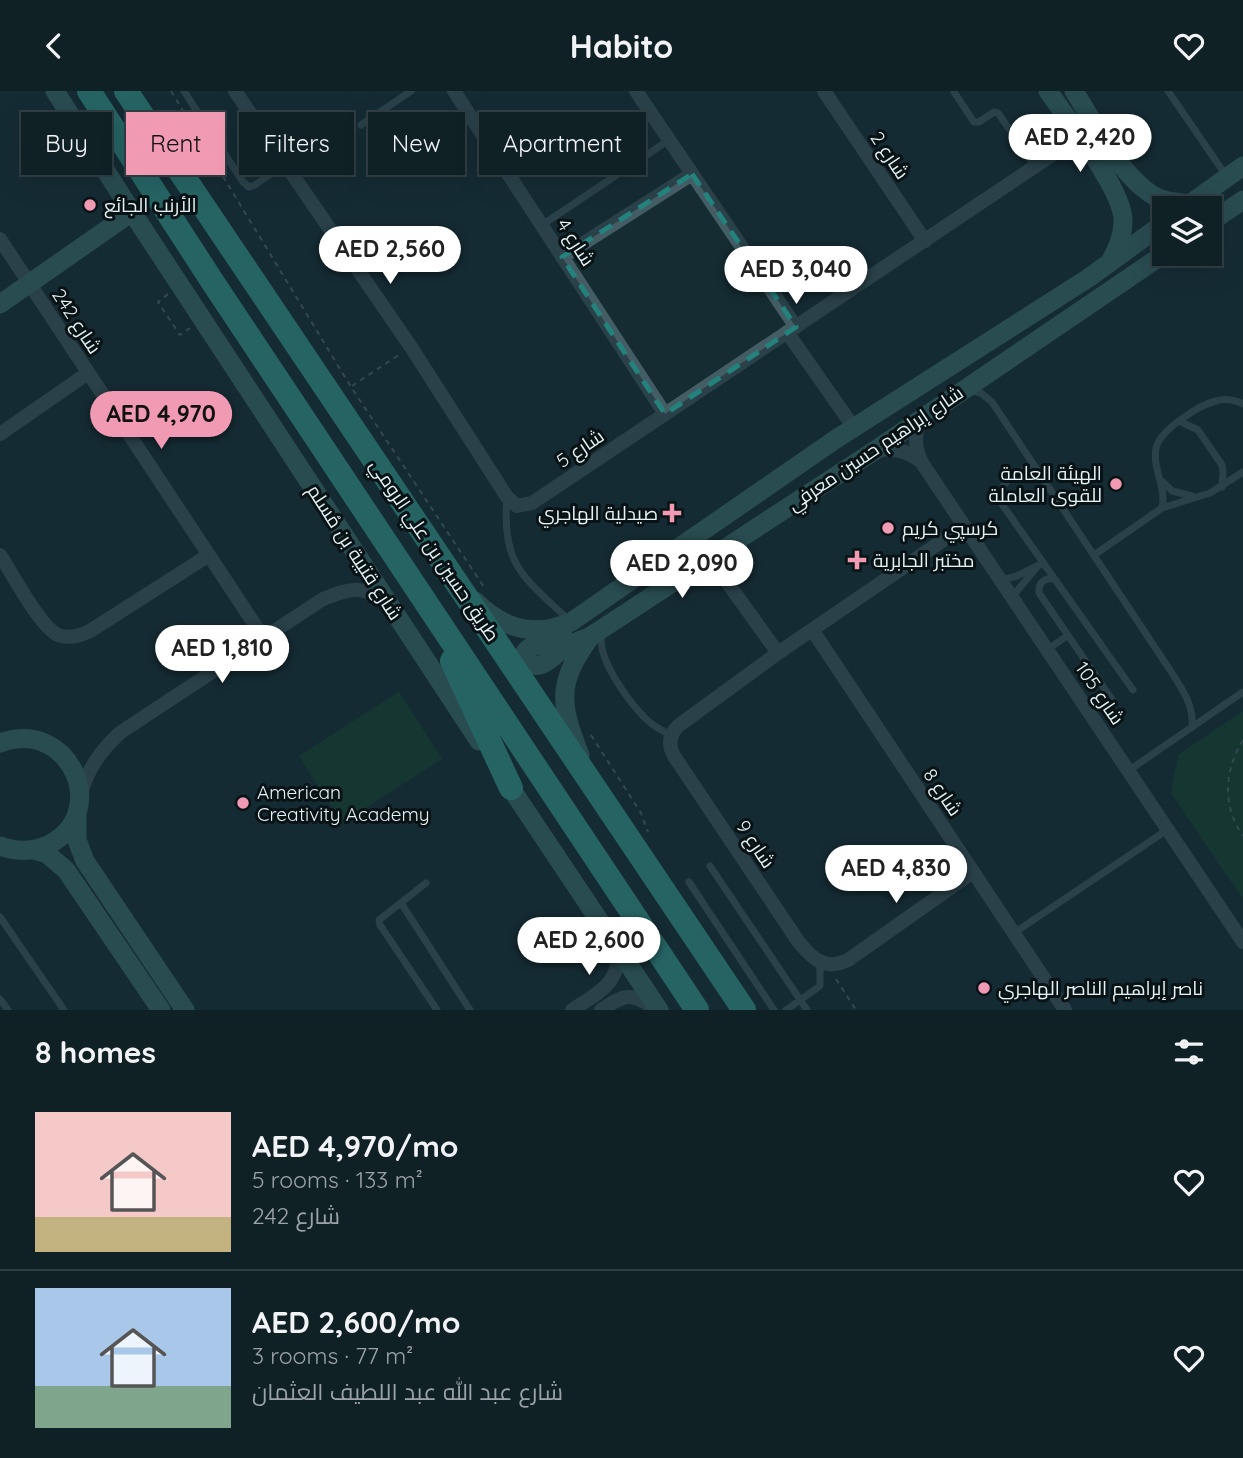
<!DOCTYPE html>
<meta charset="utf-8">
<style>
:root{--surface:#102126;--page:#19292e;--text:#f1f3f6;--muted:#9ca3a7;--line:#303e43;--accent:#f19ab3}
body{margin:0;font-family:Quicksand,Cairo,sans-serif;background:var(--page);color:var(--text);height:100vh;display:flex;flex-direction:column;font-size:26px;white-space:nowrap}
*{box-sizing:border-box;margin:0}
p{font-size:23px;color:var(--muted)}
.icon{flex:none;width:38px;height:38px;fill:none;stroke:currentColor;stroke-width:2;stroke-linecap:round;stroke-linejoin:round}
.map{position:relative;height:919px;overflow:hidden}
.panel{display:flex;flex-direction:column;background:var(--surface);flex:1}
.panel>*{flex:none}
.banner{position:absolute;left:21px;top:21px;width:700px;height:63px;display:flex;gap:14px}
.fabs{position:absolute;left:1152px;top:105px;display:grid;gap:14px}
.fabs a{display:grid;place-items:center;width:70px;height:70px;border-radius:0px;background:var(--surface);box-shadow:0 7px 28px #0002,0 0 0 2px var(--line);font-size:35px}
.price{position:absolute;translate:-50% -60px;padding:0 16px;border-radius:24px;background:#fff;color:#222;font-size:23px;line-height:46px;filter:drop-shadow(0 2px 4px #0008)}
.price::after{content:'';position:absolute;left:50%;top:42px;width:21px;height:16px;margin-left:-10px;background:inherit;clip-path:polygon(0 0,100% 0,50% 100%)}
.price.selected{background:var(--accent);color:#111}
ul{padding:0;list-style:none}
li{display:flex;align-items:center;gap:21px;height:175px;padding:0 35px}
li+li{border-top:2px solid var(--line)}
li span{display:grid;place-items:center;flex:none;width:196px;height:140px;border-radius:0px;color:#555}
li>.icon{margin-inline-start:auto}
span .icon{width:84px;height:84px;fill:#fffc;stroke-width:1}
li b{font-size:30px}
h2{display:flex;justify-content:space-between;align-items:center;height:84px;padding:0 35px;font-size:30px}
.pill{padding:0 24px;border-radius:0px;background:var(--surface);box-shadow:0 7px 28px #0002,0 0 0 2px var(--line);font-size:24px;line-height:63px}
.pill.selected{background:var(--accent);color:#111}
header{display:flex;justify-content:space-between;align-items:center;height:91px;padding:0 35px;background:var(--surface);font-size:32px;font-weight:800}
.map>svg:first-child{display:block}
.green{fill:#174630}
.lines{fill:none;stroke-linecap:round;stroke-linejoin:round}
.path{stroke:#566b71;stroke-width:2;stroke-dasharray:5 5;stroke-linecap:butt}
.lane{stroke:#445c64;stroke-width:7}
.street{stroke:#445c64;stroke-width:14}
.secondary{stroke:#417376;stroke-width:19}
.highway{stroke:#3aa8a1;stroke-width:24}
.marked{fill:none;stroke:#24827c;stroke-width:5;stroke-dasharray:14 9;stroke-linejoin:round}
.poi-dot{fill:#f19ab3;stroke:#091316;stroke-width:2.5}
.labels{text-anchor:middle;stroke-width:6;stroke-linejoin:round;paint-order:stroke}
.street-label{font-size:19px;fill:#e4f2f6;stroke:#091316}
.poi-label{font-size:19px;fill:#e4f2f6;stroke:#091316;text-anchor:start}
</style>
<header><svg class="icon" aria-label="back" viewBox="0 0 24 24"><path d="M15 5l-7 7 7 7"/></svg>Habito<svg class="icon" aria-label="heart" viewBox="0 0 24 24"><path d="M12 20l-8-8c-3-5 5-10 8-4 3-6 11-1 8 4z"/></svg></header>
<div class="map">
<svg width="1243" height="919" viewBox="0 0 1243 919">
<rect width="100%" height="100%" fill="#152c33"/>
<path class="green" d="M399,601L442,668L342,732L299,665Z
M1243,620V808L1171,702L1178,664Z"/>
<g class="lines">
<path class="path" d="M171,0L351,296L484,496
M168,203L158,211L180,244L190,237
M352,295L400,263
M591,644L641,722L648,741
M1243,649C1224,680 1222,715 1243,745
M836,888L856,919"/>
<path class="lane" d="M184,0L243,91L249,96L255,94L285,73
M1168,0L1227,86
M954,1L974,31H979L994,21L998,22L1035,75
M361,34L411,0
M542,134L669,49
M968,299L981,302L992,311L1168,576C1180,595 1194,612 1192,636
M1179,330L1198,339L1222,374L1223,381L1222,396
M1033,373C1020,382 997,391 999,409L1133,599
M1163,391L1172,400L1192,405
M507,407C501,474 524,487 569,529
M1162,417C1167,396 1152,378 1156,357C1160,339 1199,314 1216,310C1225,307 1235,309 1243,313
M1094,464L1162,417L1210,402L1243,381
M1002,489L1017,485L1043,472
M1056,489C1045,485 1038,492 1039,502L1113,610
M1012,506L1036,477
M602,543C596,566 627,608 643,625C651,634 661,639 671,644
M1047,559L1067,545
M1128,680L1243,601
M710,775L807,919
M689,791L774,919
M426,792L379,829L380,834L437,919
M401,812L470,919
M0,826L64,919
M1014,842L1167,739
M0,908L8,919
M786,919L820,895V872"/>
<path class="street" d="M235,0L411,256L507,406L517,415L532,412L1079,46
M454,0L665,323
M636,0L796,236
M824,0L925,150
M0,148L263,546
M562,166L692,83
M787,241L854,337
M921,327C914,344 914,358 924,375L1243,851
M0,343L88,282
M875,360C892,356 907,359 921,371
M964,435L778,562L678,635C669,644 668,654 674,665L798,850C812,868 825,880 848,869L973,781
M0,464C12,482 40,536 58,544C69,548 80,545 90,540L209,464
M709,466L778,562
M813,540L1065,919
M81,703C88,677 101,659 121,641L323,508C351,497 360,494 387,510
M572,919C599,901 619,894 619,858
M601,919C625,903 630,901 655,917"/>
<path class="secondary" d="M55,0L132,121L479,650
M1048,0C1067,28 1124,100 1123,130C1123,146 1117,158 1110,171
M1074,0C1095,33 1122,89 1158,107C1167,111 1179,112 1190,113
M1184,117L1243,75
M1209,132L1243,109
M0,213L132,121
M475,510C503,538 534,547 571,531L836,348L1090,186L1164,132
M563,545L529,557L525,561L527,572C542,580 550,567 562,559C570,553 580,549 589,546
M0,652C70,626 112,723 48,754C32,761 16,761 0,755
M580,664C559,612 557,591 591,545L874,360L1164,163
M504,687L659,919
M77,721V749L85,770L185,919
M34,759L47,763L66,779L161,919"/>
<path class="highway" d="M89,0L212,190L697,919
M126,0L744,919
M452,570L511,697"/>
</g>
<path d="M0 0H1243V919H0ZM692,83L796,236L665,323L562,166Z" fill="#152c33" fill-opacity=".55" fill-rule="evenodd"/>
<path class="marked" d="M692,83L796,236L665,323L562,166Z"/>
<g class="poi-dot">
<circle cx="90" cy="114" r="7"/>
<circle cx="1116" cy="393" r="7"/>
<path d="M668.5 411.5h7v7h7v7h-7v7h-7v-7h-7v-7h7z"/>
<circle cx="888" cy="437" r="7"/>
<path d="M853.5 458.5h7v7h7v7h-7v7h-7v-7h-7v-7h7z"/>
<circle cx="243" cy="712" r="7"/>
<circle cx="984" cy="897" r="7"/>
</g>
<g class="labels">
<g class="street-label">
<text transform="translate(890 64) rotate(56)" y="7">شارع 2</text>
<text transform="translate(576 151) rotate(57)" y="7">شارع 4</text>
<text transform="translate(77 230) rotate(57)" y="7">شارع 242</text>
<text transform="translate(580 357) rotate(-34)" y="7">شارع 5</text>
<text transform="translate(875 357) rotate(-34)" y="7">شارع إبراهيم حسين معرفي</text>
<text transform="translate(435 459) rotate(56)" y="7">طريق حسين بن علي الرومي</text>
<text transform="translate(355 461) rotate(57)" y="7">شارع قتيبة بن مُسلم</text>
<text transform="translate(1100 602) rotate(56)" y="7">شارع 105</text>
<text transform="translate(943 701) rotate(56)" y="7">شارع 8</text>
<text transform="translate(756 753) rotate(56)" y="7">شارع 9</text>
</g>
<g class="poi-label">
<text x="104" y="121">الأرنب الجائع</text>
<text x="1102" y="389" text-anchor="end">الهيئة العامة<tspan x="1102" dy="22">للقوى العاملة</tspan></text>
<text x="658" y="429" text-anchor="end">صيدلية الهاجري</text>
<text x="902" y="444">كرسپي كريم</text>
<text x="873" y="476">مختبر الجابرية</text>
<text x="257" y="708">American<tspan x="257" dy="22">Creativity Academy</tspan></text>
<text x="998" y="904">ناصر إبراهيم الناصر الهاجري</text>
</g>
</g>
</svg>
<div class="fabs">
<a><svg class="icon" aria-label="layers" viewBox="0 0 24 24"><path d="M12 4l9 5-9 5-9-5zM3 14l9 5 9-5"/></svg></a>
</div>
<b class="price" style="left:1080px;top:83px">AED 2,420</b>
<b class="price" style="left:390px;top:195px">AED 2,560</b>
<b class="price" style="left:796px;top:215px">AED 3,040</b>
<b class="price selected" style="left:161px;top:360px">AED 4,970</b>
<b class="price" style="left:682px;top:509px">AED 2,090</b>
<b class="price" style="left:222px;top:594px">AED 1,810</b>
<b class="price" style="left:896px;top:814px">AED 4,830</b>
<b class="price" style="left:589px;top:886px">AED 2,600</b>
<div class="banner">
<a class="pill">Buy</a>
<a class="pill selected">Rent</a>
<a class="pill">Filters</a>
<a class="pill">New</a>
<a class="pill">Apartment</a>
</div>
</div>
<section class="panel">
<h2>8 homes<svg class="icon" aria-label="filters" viewBox="0 0 24 24"><path d="M4 7h16M4 17h16"/><circle cx="9" cy="7" r="2"/><circle cx="15" cy="17" r="2"/></svg></h2>
<ul>
<li><span style="background:linear-gradient(#f6c9c9 75%,#c2b280 0)"><svg class="icon" aria-label="home" viewBox="0 0 24 24"><path d="M3 11l9-7 9 7M6 9v11h12V9"/></svg></span><div><b>AED 4,970/mo</b><p>5 rooms · 133 m²</p><p>شارع 242</p></div><svg class="icon" aria-label="heart" viewBox="0 0 24 24"><path d="M12 20l-8-8c-3-5 5-10 8-4 3-6 11-1 8 4z"/></svg></li>
<li><span style="background:linear-gradient(#a9c7e8 70%,#7fa58c 0)"><svg class="icon" aria-label="home" viewBox="0 0 24 24"><path d="M3 11l9-7 9 7M6 9v11h12V9"/></svg></span><div><b>AED 2,600/mo</b><p>3 rooms · 77 m²</p><p>شارع عبد الله عبد اللطيف العثمان</p></div><svg class="icon" aria-label="heart" viewBox="0 0 24 24"><path d="M12 20l-8-8c-3-5 5-10 8-4 3-6 11-1 8 4z"/></svg></li>
</ul>
</section>
